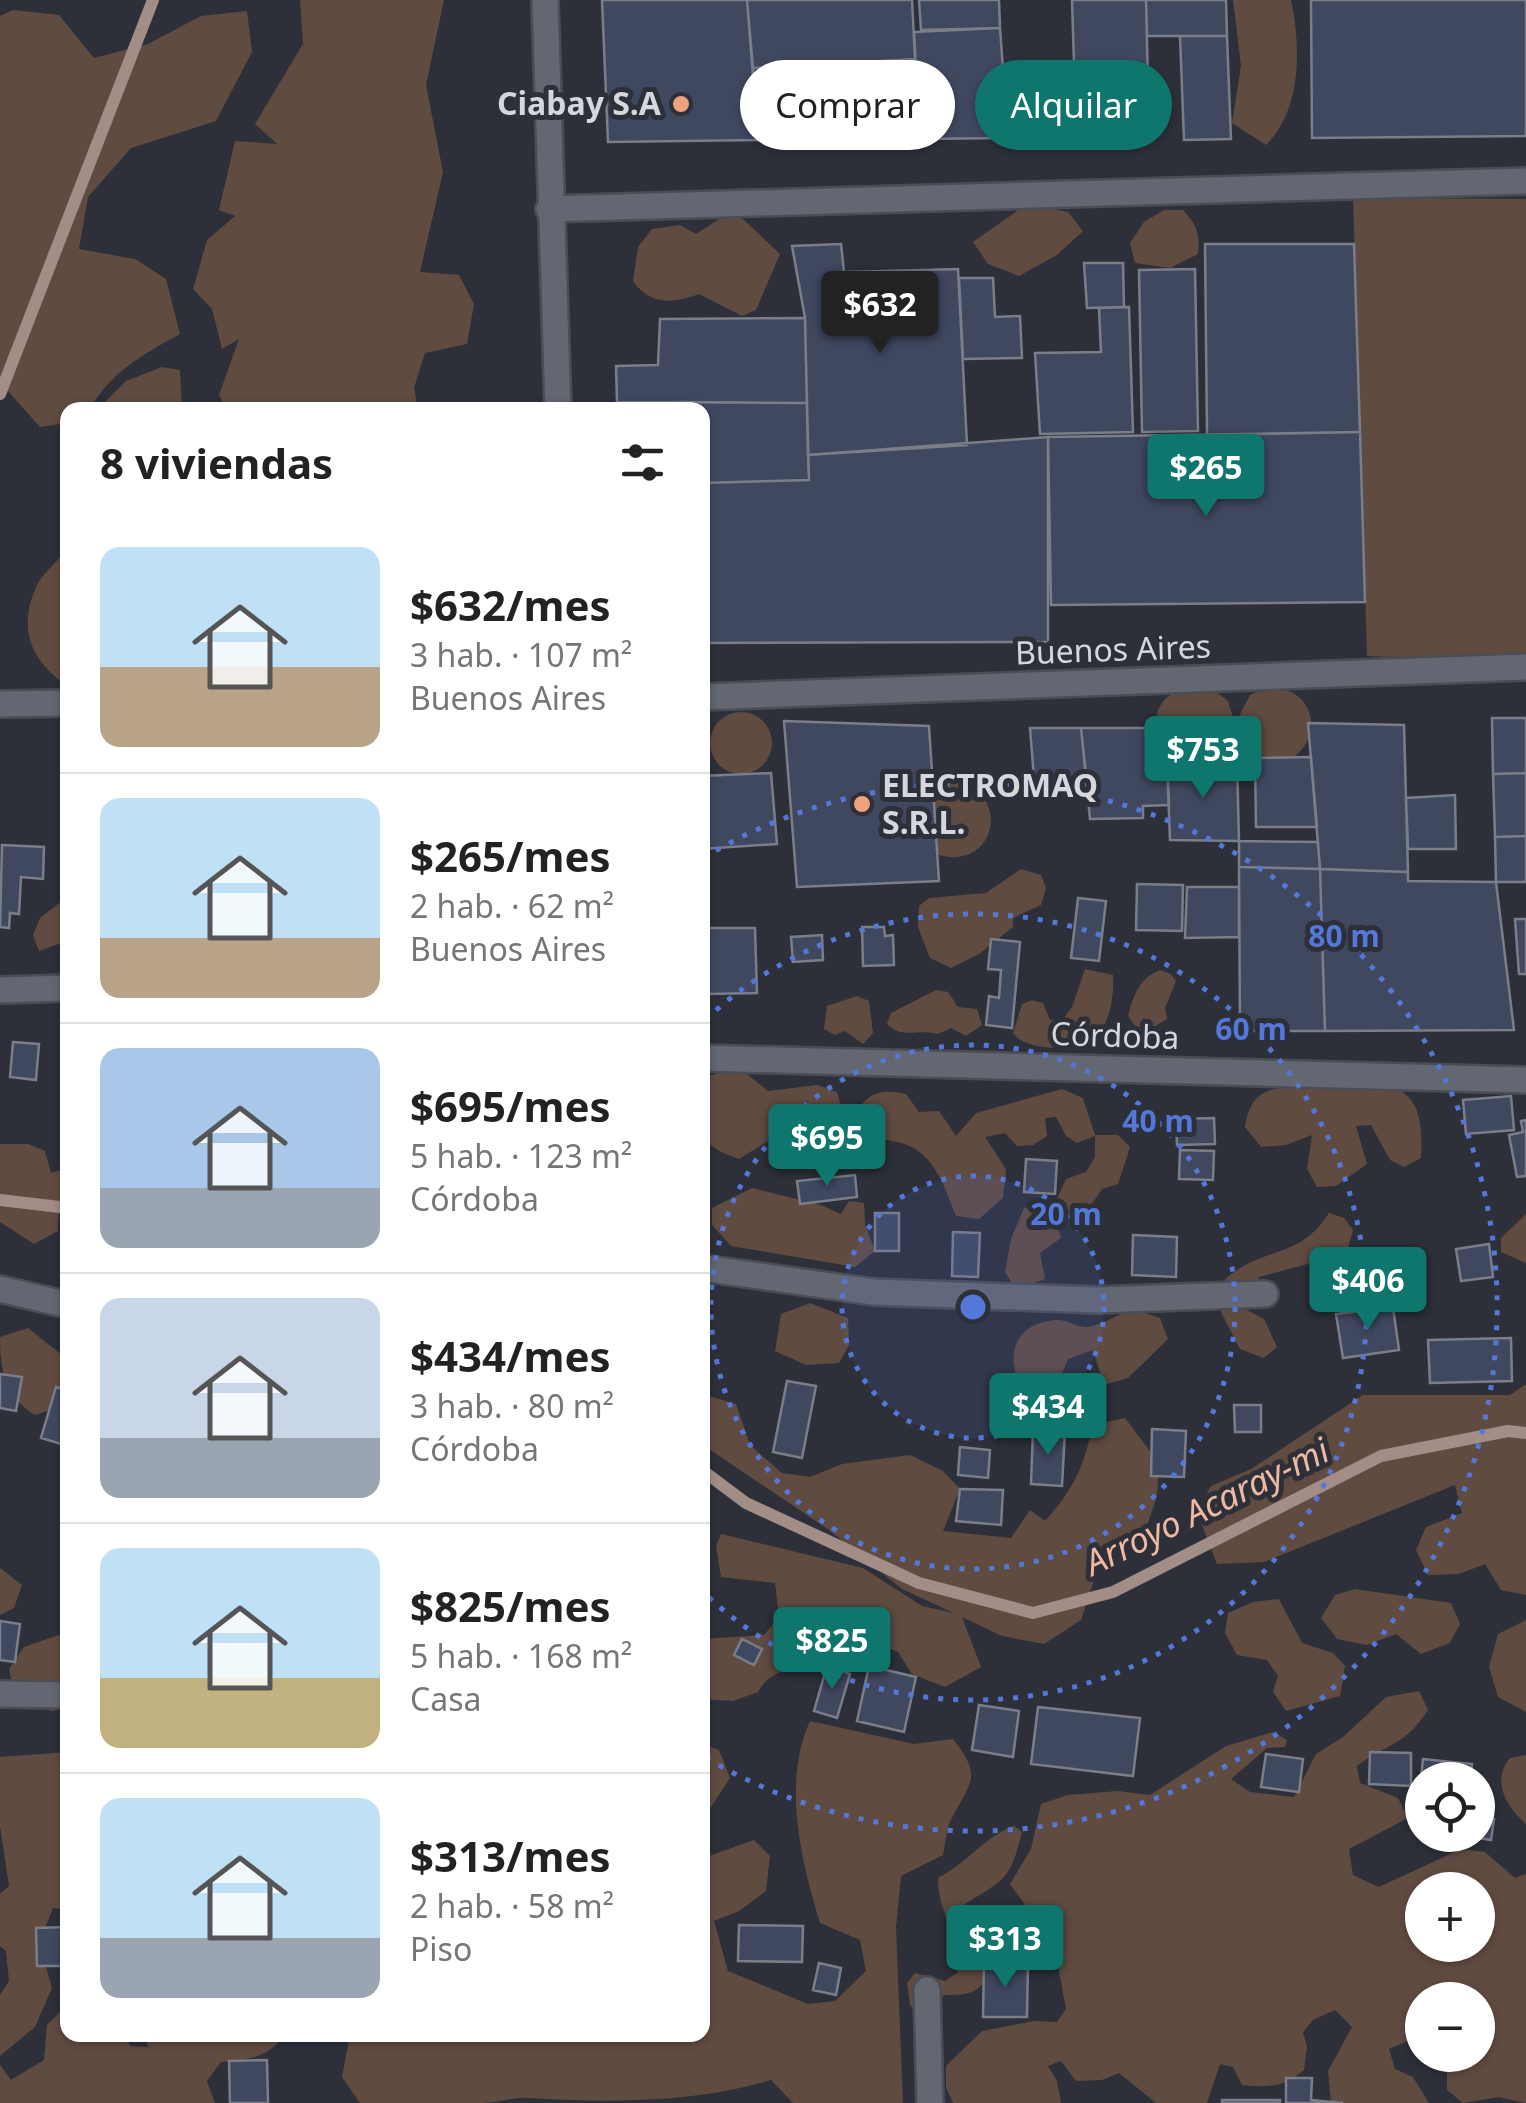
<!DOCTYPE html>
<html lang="es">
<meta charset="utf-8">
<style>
:root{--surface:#fff;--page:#f6f6f6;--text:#222;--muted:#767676;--line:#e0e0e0;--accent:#0f766e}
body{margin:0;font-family:"Noto Sans",sans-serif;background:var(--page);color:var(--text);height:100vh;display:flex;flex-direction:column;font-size:38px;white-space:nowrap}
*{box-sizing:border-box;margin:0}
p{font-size:32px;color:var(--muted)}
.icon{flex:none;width:55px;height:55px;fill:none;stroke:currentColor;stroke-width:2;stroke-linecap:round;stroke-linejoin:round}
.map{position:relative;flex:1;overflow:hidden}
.side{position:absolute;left:60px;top:402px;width:650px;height:1640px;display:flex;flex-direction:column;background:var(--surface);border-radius:20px;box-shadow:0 2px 8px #0004}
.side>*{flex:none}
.guide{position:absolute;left:740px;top:60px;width:635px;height:90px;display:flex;gap:20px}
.controls{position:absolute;left:1405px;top:1762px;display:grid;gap:20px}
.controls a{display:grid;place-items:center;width:90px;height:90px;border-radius:50%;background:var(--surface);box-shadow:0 2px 8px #0004;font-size:50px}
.price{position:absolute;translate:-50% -85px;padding:0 22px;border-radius:10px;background:var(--accent);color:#fff;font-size:32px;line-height:65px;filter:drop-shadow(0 2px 5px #0008)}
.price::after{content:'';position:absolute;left:50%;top:60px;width:30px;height:22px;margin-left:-15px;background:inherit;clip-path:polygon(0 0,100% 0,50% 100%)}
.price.active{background:#222;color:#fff}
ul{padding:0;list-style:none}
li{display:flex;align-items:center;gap:30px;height:250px;padding:0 40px}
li+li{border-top:2px solid var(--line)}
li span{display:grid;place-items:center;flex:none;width:280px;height:200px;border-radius:20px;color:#555}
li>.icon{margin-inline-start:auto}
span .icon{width:120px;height:120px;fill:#fffc;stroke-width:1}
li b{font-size:42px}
h2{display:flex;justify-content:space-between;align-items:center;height:120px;padding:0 40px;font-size:42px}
.pill{padding:0 35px;border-radius:45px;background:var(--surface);box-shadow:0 2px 8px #0004;font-size:35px;line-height:90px}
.pill.active{background:var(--accent);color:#fff}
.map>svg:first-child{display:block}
.green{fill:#604b41;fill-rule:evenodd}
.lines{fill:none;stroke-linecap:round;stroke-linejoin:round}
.stream{stroke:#a28e87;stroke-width:12}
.building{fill:#404860;stroke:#7a7e88;stroke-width:2.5}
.street-casing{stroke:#4b4d55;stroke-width:30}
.street{stroke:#636771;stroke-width:25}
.ring{fill:none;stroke:#5477da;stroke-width:5;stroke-dasharray:5 10}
.poi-dot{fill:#f1a17d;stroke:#2d3039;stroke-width:4}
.labels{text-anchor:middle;stroke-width:10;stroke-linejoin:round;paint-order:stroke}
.poi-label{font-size:32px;font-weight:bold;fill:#d5d7dd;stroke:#2d3039;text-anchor:end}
.street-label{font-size:32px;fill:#d5d7dd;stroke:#2d3039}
.water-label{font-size:35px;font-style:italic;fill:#efb8a0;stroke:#2d3039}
.centre{fill:#5477da;stroke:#2d3039;stroke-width:5}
.ring-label{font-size:30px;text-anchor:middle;font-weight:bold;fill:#5477da;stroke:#2d3039;stroke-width:10;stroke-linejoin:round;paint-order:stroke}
</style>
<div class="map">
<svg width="1526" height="2103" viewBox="0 0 1526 2103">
<rect width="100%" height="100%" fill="#2d3039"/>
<path class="green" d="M300,0H444L426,85L443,172L420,272L459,275L474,304L467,344L425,353L414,388L418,410H227L219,395L239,339L222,349L212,309L193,289L207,240L235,216L219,210L235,141L277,144L255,124L303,44Z
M1233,0H1291C1301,47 1302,109 1266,145L1232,123L1241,66Z
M13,10L59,15L94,58L148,44L201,16L247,11L252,52L216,121L131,148L88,197L79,249L135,259L166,279L180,334C142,355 111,372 89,410H68L67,423L40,427L0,382V16Z
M1353,198L1526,199V662L1367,656Z
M1027,204L1068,212L1083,231L1057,255L1019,276L988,264L973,242Z
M1164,210H1183C1197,225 1200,233 1198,254L1170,268L1135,263L1130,243L1144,222Z
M727,214L743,219L780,254L756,310L742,316L699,294C673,304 650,305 633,281L638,247L652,229L680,225L696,234Z
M162,367L180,370L182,410L100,407L126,381Z
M67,547L68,682L63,683C29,657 18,627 37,585C43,572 60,561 67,547Z
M1208,686L1228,701L1235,724L1250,695C1298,670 1335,724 1293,758C1262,759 1246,761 1234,729C1214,802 1122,732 1170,695C1178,688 1197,688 1208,686Z
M710 743a31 31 0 1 1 62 0a31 31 0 1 1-62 0Z
M953,781C1015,792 995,874 936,854L929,789Z
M1021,869L1041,875L1046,888L1041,905L1013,918V927L979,954L951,968L930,958L918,927L919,906L929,898L986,893Z
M67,897V941L39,951L33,935L40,918Z
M1085,969L1113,975C1114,995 1111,1021 1096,1036C1079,1052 1026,1052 1013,1033L1022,1004L1032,1000L1043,1003L1050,1020L1063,1019L1072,1007Z
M1160,970L1171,974L1176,981L1165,1008L1167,1019L1141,1035L1128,1016C1134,995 1138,979 1160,970Z
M936,990L948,992L958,1007L977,1009L982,1025L966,1036L951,1028L938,1034C919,1028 903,1040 887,1024L891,1013Z
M857,996L869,1001L873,1033L863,1044L845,1031L835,1035L824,1029L827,1006Z
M738,1067L768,1091L817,1085L837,1092L841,1106L833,1118L797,1123L739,1159C688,1142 703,1126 702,1078Z
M1334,1078C1397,1085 1426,1083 1421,1158L1404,1167L1390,1160L1371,1125L1356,1126L1367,1164L1336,1186L1317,1187L1307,1169L1312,1135L1286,1145L1261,1147L1245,1127C1253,1070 1297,1097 1334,1078Z
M1062,1089L1083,1098L1095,1135H1118L1130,1147L1118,1184L1102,1189L1092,1204L1056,1221L1061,1238L1040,1253L1045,1279L1016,1289L1005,1272L1011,1239L1024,1208L1055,1203L1066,1179L1086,1172L1095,1157V1136L1077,1143L1066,1136L1056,1117L1045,1118L1047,1136L1033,1145L1017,1146L1005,1133L985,1137L1006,1169L1003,1198L979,1219L956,1216C946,1191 938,1163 914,1148C897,1139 881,1143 862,1128L859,1107C874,1090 884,1090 906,1094L919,1112L939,1111L956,1136L976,1113Z
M0,1144H28L45,1151L51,1173L67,1168C68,1195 57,1206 58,1231L34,1244L0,1222Z
M752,1188L821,1205L841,1214L849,1201L864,1203L865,1224L875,1251L855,1267L731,1246L712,1225V1208Z
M1329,1213L1344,1218L1353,1230L1348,1248L1330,1258L1259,1277L1243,1308L1264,1319L1277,1347L1264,1358L1240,1349L1221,1312L1225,1279C1266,1244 1298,1261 1329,1213Z
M1526,1214V1263L1501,1252V1238Z
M810,1303L848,1318L849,1345L839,1363L806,1365L775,1351L781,1314Z
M1133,1309L1160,1318L1168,1339L1128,1378L1104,1385L1093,1350L1068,1359L1054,1392L1032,1402C1004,1370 1005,1324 1056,1320C1067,1319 1077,1328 1088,1327C1102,1325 1119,1314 1133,1309Z
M28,1328L67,1359V1397L57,1408L35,1415C5,1397 0,1369 0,1337Z
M1526,1384V1595L1501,1590L1485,1564L1459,1574L1428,1575L1416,1550L1426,1527L1462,1513L1455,1485L1264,1562L1217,1564L1197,1512L1211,1486L1251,1469L1363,1395H1510Z
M702,1394L736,1404L750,1445L782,1473L810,1477L842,1464L910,1455L943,1471L960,1489L943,1531L1011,1538L1030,1510L1045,1521C1073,1490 1085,1466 1092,1425L1125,1418L1159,1463L1157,1496L1145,1532L1100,1562L1081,1620L1044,1644L1002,1636L962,1617L981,1667L945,1687L912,1674L898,1652L864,1639L846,1625C810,1639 820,1645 796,1664C780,1675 768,1673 758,1692L733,1701L703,1699V1639L764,1635L779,1617L775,1583L721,1577L716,1546L721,1534L863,1568L922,1606L954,1613L902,1589L829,1530L703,1445Z
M0,1568L22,1585L14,1608L0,1615Z
M1355,1589L1451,1603L1460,1624L1450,1643L1421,1654L1396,1634L1367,1645L1337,1639L1321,1618L1335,1595Z
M1279,1599L1302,1643L1333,1653L1345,1666L1340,1696L1286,1711L1273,1692L1278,1676L1267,1660L1237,1655L1225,1633L1228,1613L1253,1602Z
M1526,1620V1712L1498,1697L1489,1667L1498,1634Z
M67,1632V1708L52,1711L15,1700L9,1669L24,1647Z
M1419,1691L1428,1710C1404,1747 1387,1743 1357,1766L1360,1783L1398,1798L1408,1818L1349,1849L1353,1875L1379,1887L1461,1849L1485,1852L1515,1878L1526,1874V2103L1499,2097L1463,2103L1447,2090V2066L1453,2055H1478V2000H1422V2035L1389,2049L1395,2069L1413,2077L1429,2103H1331L1328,2071L1352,2027L1335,2010L1313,2020L1303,2032L1307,2046L1304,2070C1283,2087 1269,2088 1242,2085L1233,2067L1220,2064L1207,2103H1156L1119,2073L1102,2080L1076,2081L1061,2061L1048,2066L1057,2081L1061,2103H953L946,2087V2066L982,2031L1034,2021L1057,2022L1066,2009L1054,1944L1010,1884L1031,1849L1041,1804L1068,1795L1118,1791L1150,1795L1226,1746L1273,1732L1287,1740L1285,1747L1267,1748L1231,1779L1250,1792L1294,1797L1316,1754L1343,1737L1386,1697ZM1422,1890H1478V1945H1422Z
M810,1721L914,1744L953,1739C981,1775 973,1779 953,1816C946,1827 946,1842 943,1855L901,1876L896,1928L903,2103H793L771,2080C698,2103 609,2103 529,2098C514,2097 499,2102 484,2103C443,2103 401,2103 360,2103L342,2077L350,2035H702L703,1858L754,1840L770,1856L766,1891L739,1911L714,1921L728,1971L808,2004L835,2001L866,1971L860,1940L820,1923C801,1860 782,1783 810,1721Z
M703,1744L719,1750L730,1778L703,1819Z
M67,1752V1910L53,1908L39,1943L52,1988L35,2027L0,2056V1995L9,1981L6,1951L0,1946V1894L9,1886L0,1826V1757Z
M1526,1755V1824C1506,1806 1491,1781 1510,1758Z
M1014,1826L1022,1832C1010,1881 1004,1879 965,1904L966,1925L989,1972C980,1995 966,1995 944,1995L936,2009L919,2018L910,2005L907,1983L915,1973L945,1981L957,1973C961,1932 938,1917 938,1878C967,1863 988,1834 1014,1826Z
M67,2005L68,2035H125L130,2046L148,2047L145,2035H284C268,2059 247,2059 221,2062L207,2081L215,2103H0V2065L11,2080L44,2060L47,2025Z"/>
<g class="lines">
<path class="stream" d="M0,394L153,0
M0,1200L68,1208
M702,1470L746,1503L919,1583L1033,1613L1113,1592L1381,1456L1508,1431L1526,1433"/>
</g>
<path class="building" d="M602,0H747L758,140L608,142Z
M747,0H912L915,59L753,68Z
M919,0H999L1000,28L921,30Z
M1072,0H1146L1149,127L1076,128Z
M1146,0H1226L1227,36H1147Z
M1311,0H1526V136L1312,138Z
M1000,28L1008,138L920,139L914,32Z
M1180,36H1227L1231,139L1184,140Z
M915,59L920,139L758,140L753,68Z
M841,244L844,272L958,269L967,445L808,455L805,318L792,246Z
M1205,244H1354L1360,432L1207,435Z
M1084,263H1123L1124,307L1087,308Z
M1195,269L1198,431L1142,432L1139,270Z
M959,278H993L995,317L1020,316L1022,358L963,359Z
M1129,307L1133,432L1040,434L1035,353L1101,352L1099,308Z
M805,318L807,403L617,402L616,366L658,365L660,319Z
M679,402L807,403L809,480L702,483V410H679Z
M1360,432L1365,602L1051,605L1048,437Z
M1048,437V642L702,643V483L809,480L808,455Z
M1492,718H1526V773L1493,774Z
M784,721L929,726L939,881L797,887Z
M1308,723L1404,725L1408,872L1320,869Z
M1030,728H1081L1088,793L1035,792Z
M1081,728H1166L1169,805L1143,806V818L1090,819Z
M1311,757L1317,827H1256L1255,758Z
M1237,761L1239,841L1170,840L1167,762Z
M771,773L777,844L702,849V776Z
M1526,773V836L1495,837L1493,774Z
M1455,795L1456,849H1408L1406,798Z
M1526,836V882H1496L1495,837Z
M1239,841L1318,842L1320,869L1239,867Z
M2,845L44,847L43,879L21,877L19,914L10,913L9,928L0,927Z
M1239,867L1320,869L1325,1031H1240Z
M1320,869L1408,872V881L1496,882L1514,1030L1325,1031Z
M1137,884L1183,885L1182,931L1136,930Z
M1187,887H1239V937L1185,938Z
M1078,898L1106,901L1099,961L1071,958Z
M1515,919H1526V974H1519Z
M862,927H884L885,936L893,935L894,965L863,966Z
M705,928H755L757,993L707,994Z
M822,935L823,960L793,962L791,937Z
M991,939L1020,942L1012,1028L986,1025L989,996L999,998L1001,970L988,969Z
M13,1042L39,1044L36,1080L10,1077Z
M1511,1096L1514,1130L1466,1134L1463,1100Z
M1214,1118L1215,1144L1177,1145L1176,1119Z
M1526,1120V1176L1517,1177L1509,1135L1523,1132L1521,1121Z
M1180,1150L1214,1151L1213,1180L1179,1179Z
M1026,1159L1057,1161L1055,1194L1024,1192Z
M855,1175L857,1197L800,1204L797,1181Z
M875,1213H899V1251H875Z
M953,1232L980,1233L978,1277L952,1276Z
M1133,1235L1177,1237L1176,1277L1132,1275Z
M1489,1244L1493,1277L1461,1281L1456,1249Z
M1393,1307L1399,1350L1343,1358L1336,1314Z
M1511,1338L1512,1381L1430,1383L1428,1340Z
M0,1374L22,1377L16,1411L0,1408Z
M787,1381L816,1386L802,1458L773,1452Z
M56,1387L68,1390V1446L41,1438Z
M1234,1405H1261V1432H1235Z
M1152,1429L1186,1431L1184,1477L1151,1476Z
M1033,1430L1065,1431L1062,1486L1031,1484Z
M960,1447L990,1450L988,1478L958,1475Z
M960,1489L1003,1490L1001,1525L956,1521Z
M0,1621L20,1624L15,1662L0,1660Z
M742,1639L762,1649L754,1665L734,1655Z
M827,1666L850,1674L837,1718L814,1711Z
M869,1666L916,1677L904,1732L857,1721Z
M979,1705L1019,1711L1013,1757L972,1750Z
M1038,1707L1140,1718L1133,1776L1031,1764Z
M1370,1752L1411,1753V1786L1369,1784Z
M1266,1754L1303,1759L1299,1792L1261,1787Z
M1423,1759L1472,1764L1470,1780H1422V1818H1417Z
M1478,1817L1494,1819L1491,1840L1472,1837L1478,1835Z
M739,1925L803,1926L802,1962L738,1961Z
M68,1927V1966H37L36,1928Z
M819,1963L841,1968L836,1995L813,1990Z
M984,1963H1028L1027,2017H983Z
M267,2060L268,2103H230L229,2061Z
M1286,2078H1312L1311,2100L1343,2103H1286Z
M1222,2100H1280V2103H1222Z"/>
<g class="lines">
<defs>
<path id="street" d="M545,0L558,410
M549,209L1526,181
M702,697L1526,667
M0,704L68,703
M0,990L68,988
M702,1058L1526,1080
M702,1268L874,1292L1098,1300L1265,1294
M0,1289L68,1305
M0,1694L68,1695
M927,1990L930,2103"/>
</defs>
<use href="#street" class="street-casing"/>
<use href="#street" class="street"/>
</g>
<circle cx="973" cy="1307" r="131" fill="#5477da" fill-opacity=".12"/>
<g class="ring">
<circle cx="973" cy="1307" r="131"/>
<circle cx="973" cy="1307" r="262"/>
<path d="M705 1020A393 393 0 1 1 705 1594"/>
<path d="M703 858A524 524 0 1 1 703 1756"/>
</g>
<g class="poi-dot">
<circle cx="681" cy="104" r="10"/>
<circle cx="862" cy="804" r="10"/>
</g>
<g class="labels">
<g class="poi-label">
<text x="661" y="115">Ciabay S.A</text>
<text x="882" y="797" text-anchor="start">ELECTROMAQ<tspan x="882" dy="37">S.R.L.</tspan></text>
</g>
<g class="street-label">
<text transform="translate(1113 650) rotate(-2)" y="11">Buenos Aires</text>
<text transform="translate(1115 1036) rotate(2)" y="11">Córdoba</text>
</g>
<g class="water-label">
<text transform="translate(1207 1507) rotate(-26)" y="12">Arroyo Acaray-mi</text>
</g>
</g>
<circle cx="973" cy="1307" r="15" class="centre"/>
<g class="ring-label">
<text x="1344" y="947">80 m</text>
<text x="1251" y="1040">60 m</text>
<text x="1158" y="1132">40 m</text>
<text x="1066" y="1225">20 m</text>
</g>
</svg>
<div class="controls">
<a><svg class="icon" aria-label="locate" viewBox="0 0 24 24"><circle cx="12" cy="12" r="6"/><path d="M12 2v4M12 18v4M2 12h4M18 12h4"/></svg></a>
<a>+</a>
<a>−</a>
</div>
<b class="price active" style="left:880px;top:356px">$632</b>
<b class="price" style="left:1206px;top:519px">$265</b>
<b class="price" style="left:1203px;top:801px">$753</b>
<b class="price" style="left:827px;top:1189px">$695</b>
<b class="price" style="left:1368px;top:1332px">$406</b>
<b class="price" style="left:1048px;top:1458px">$434</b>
<b class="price" style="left:832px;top:1692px">$825</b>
<b class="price" style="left:1005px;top:1990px">$313</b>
<div class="guide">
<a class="pill">Comprar</a>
<a class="pill active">Alquilar</a>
</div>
<section class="side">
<h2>8 viviendas<svg class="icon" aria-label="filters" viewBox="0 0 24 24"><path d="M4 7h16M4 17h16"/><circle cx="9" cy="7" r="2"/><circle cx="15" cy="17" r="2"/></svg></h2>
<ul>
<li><span style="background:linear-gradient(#bfe0f5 60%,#b9a48a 0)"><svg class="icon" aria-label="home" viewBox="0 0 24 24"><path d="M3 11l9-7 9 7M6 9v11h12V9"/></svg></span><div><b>$632/mes</b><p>3 hab. · 107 m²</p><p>Buenos Aires</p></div></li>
<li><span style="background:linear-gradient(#bfe0f5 70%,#b9a48a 0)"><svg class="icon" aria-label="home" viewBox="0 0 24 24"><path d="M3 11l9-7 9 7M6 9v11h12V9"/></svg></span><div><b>$265/mes</b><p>2 hab. · 62 m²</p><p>Buenos Aires</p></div></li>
<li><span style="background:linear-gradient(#a9c7e8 70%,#9aa5b1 0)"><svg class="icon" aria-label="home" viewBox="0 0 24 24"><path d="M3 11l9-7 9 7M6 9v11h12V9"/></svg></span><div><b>$695/mes</b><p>5 hab. · 123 m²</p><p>Córdoba</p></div></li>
<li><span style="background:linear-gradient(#c9d6e8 70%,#9aa5b1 0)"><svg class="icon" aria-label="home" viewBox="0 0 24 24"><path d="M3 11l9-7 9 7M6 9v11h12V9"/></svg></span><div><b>$434/mes</b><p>3 hab. · 80 m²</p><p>Córdoba</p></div></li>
<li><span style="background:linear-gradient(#bfe0f5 65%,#c2b280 0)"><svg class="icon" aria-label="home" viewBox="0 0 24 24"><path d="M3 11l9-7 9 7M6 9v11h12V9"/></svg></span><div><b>$825/mes</b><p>5 hab. · 168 m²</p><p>Casa</p></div></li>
<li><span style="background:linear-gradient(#bfe0f5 70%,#9aa5b1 0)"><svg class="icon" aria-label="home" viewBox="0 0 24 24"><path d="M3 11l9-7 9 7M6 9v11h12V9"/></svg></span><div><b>$313/mes</b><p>2 hab. · 58 m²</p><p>Piso</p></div></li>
</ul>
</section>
</div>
